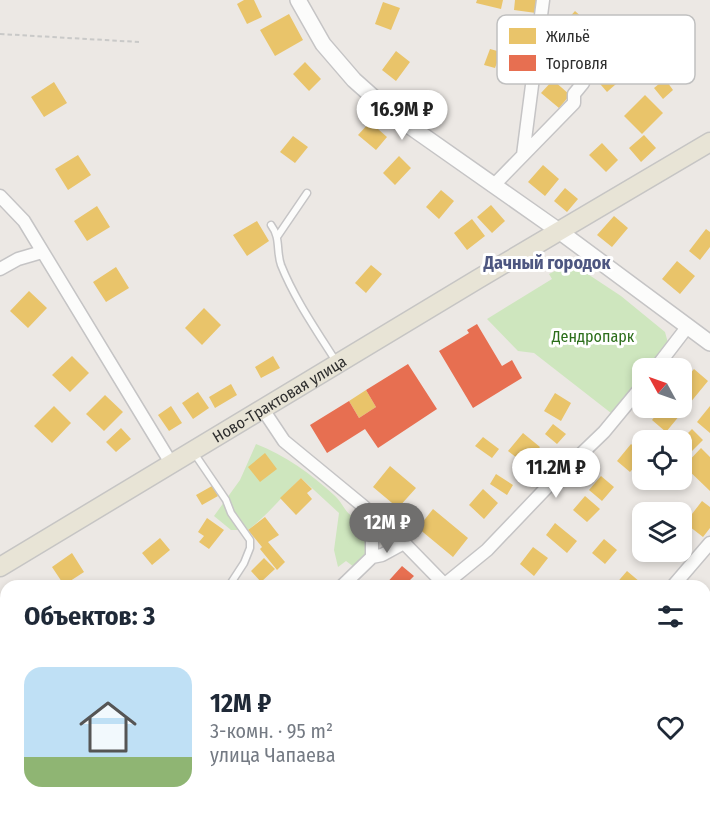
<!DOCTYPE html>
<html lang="ru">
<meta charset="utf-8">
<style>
:root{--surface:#fff;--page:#f6f6f7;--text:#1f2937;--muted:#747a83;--line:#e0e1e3;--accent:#706f6e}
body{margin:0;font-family:"Fira Sans Condensed",sans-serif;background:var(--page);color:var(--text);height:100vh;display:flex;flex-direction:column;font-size:22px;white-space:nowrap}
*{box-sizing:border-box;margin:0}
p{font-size:20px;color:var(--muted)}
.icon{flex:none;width:33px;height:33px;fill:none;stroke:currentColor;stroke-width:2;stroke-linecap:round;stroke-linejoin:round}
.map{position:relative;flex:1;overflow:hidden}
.drawer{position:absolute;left:0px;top:580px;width:711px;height:236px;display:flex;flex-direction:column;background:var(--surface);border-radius:18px 18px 0 0;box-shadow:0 3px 9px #0003}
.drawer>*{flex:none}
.needle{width:39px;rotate:310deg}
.fabs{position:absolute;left:632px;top:358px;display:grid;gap:12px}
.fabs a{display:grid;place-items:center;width:60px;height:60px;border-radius:12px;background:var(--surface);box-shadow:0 3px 9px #0003;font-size:30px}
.price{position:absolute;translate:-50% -51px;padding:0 14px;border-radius:21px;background:#fff;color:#222;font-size:20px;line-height:39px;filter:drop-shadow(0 2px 3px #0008)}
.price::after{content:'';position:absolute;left:50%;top:36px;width:18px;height:14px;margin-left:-9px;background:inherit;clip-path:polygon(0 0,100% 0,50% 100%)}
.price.active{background:var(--accent);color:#fff}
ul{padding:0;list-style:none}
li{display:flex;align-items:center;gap:18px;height:150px;padding:0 24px}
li+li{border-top:2px solid var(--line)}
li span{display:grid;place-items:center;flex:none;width:168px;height:120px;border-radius:18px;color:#555}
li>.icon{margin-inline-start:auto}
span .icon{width:72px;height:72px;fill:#fffc;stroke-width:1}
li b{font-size:26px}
h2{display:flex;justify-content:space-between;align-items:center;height:72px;padding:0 24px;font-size:26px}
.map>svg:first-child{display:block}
.green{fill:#cee6be}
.homes{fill:#e9c46a}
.shops{fill:#e76f51}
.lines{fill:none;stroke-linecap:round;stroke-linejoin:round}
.service-casing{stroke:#c5c4c5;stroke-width:9}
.minor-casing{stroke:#c5c4c5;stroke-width:15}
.tertiary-casing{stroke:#c5c4c5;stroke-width:18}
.primary-casing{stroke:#c6c5c4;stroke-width:21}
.path{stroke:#c9c9c8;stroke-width:2;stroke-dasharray:4.5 3;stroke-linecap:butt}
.service{stroke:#fcfcfb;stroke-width:6}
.minor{stroke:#fcfcfb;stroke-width:12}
.tertiary{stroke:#fcfcfb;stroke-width:15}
.primary{stroke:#e8e4d6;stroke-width:18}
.labels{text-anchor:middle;stroke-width:6;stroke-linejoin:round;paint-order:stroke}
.park-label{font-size:16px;fill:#2c6e1b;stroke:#fff}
.street-label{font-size:16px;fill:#2e2e2e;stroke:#fff}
.neighbourhood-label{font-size:18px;font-weight:bold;fill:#4d5680;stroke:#fff}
.key{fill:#fff;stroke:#c0c0c0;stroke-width:1.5}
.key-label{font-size:16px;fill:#2e2e2e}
</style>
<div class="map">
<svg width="710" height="815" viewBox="0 0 710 815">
<rect width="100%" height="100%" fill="#ece8e4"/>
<path class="green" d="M571,263L621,296L665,332L668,343L648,369H642C642,386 622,402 611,413L534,353L518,351L487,319L552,279L549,274Z
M256,444C285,455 311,474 334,495C345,505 344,514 359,520C371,543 373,549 354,567L346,561L338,567L334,550L339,513L301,478C283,495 268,515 248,530H231L214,516L240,480Z"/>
<path class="homes" d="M244,0H254L262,17L247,24L237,4Z
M477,0H503L501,9L476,3Z
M515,0H538L536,13L514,10Z
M383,2L400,8L391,30L375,24Z
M575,11L586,21L570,39L559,29Z
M289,14L303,40L275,56L260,30Z
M490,49L501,52L495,68L484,65Z
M396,51L410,62L396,81L382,70Z
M607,56L625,76L607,92L589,71Z
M305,62L321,79L309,91L293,74Z
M665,79L673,90L663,99L654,88Z
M553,80L570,95L559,108L541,93Z
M54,82L67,103L44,117L31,97Z
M645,95L663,113L642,134L624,116Z
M370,122L387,137L376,150L358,135Z
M644,135L656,148L641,162L629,148Z
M293,136L308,147L295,163L280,152Z
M602,143L618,160L606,172L589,155Z
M78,155L91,175L68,190L55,169Z
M399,156L411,168L395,185L383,173Z
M543,165L559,179L545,196L528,182Z
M565,188L578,199L567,212L554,201Z
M441,190L454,201L439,219L426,207Z
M491,205L505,221L492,233L477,217Z
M97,206L110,227L87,241L74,221Z
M614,216L628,228L612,247L597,235Z
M472,219L485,236L467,250L454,233Z
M257,221L269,241L247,256L233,235Z
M706,229L710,232V247L700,260L689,251Z
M677,261L695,276L680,294L662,279Z
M371,265L382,274L366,293L355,283Z
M116,267L129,288L106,302L93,282Z
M29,291L47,308L28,328L10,311Z
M204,308L221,325L202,345L185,328Z
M72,356L89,373L70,392L52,375Z
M273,356L280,368L261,378L255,367Z
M694,369L708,381L666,432L652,420L662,408H681V384Z
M231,384L237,395L215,408L209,397Z
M366,390L376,407L359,418L349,401Z
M198,392L209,408L193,419L182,403Z
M555,393L571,403L561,421L544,411Z
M105,395L123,412L104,431L86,414Z
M54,406L71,423L52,443L34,426Z
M171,406L182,423L169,431L158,415Z
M710,406V433L697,422Z
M553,424L566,434L557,444L545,434Z
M121,428L131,439L116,452L106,442Z
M692,429L703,440L685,458L681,453V440Z
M523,433L540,447L526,465L508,451Z
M483,437L499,449L492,458L475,446Z
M631,444L642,454V458L630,472L617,461Z
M701,448L710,457V491L684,466Z
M265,453L277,469L260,482L248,467Z
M390,466L416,488L398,508L373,487Z
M496,474L513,485L507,495L490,484Z
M601,476L614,487L602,501L589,490Z
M301,478L312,489L307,493L312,499L296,515L280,498Z
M212,486L218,496L202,505L196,495Z
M483,489L498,503L484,519L469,505Z
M585,496L600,509L587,522L573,510Z
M702,501L710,507V528L703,537L685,523Z
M433,509L468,538L453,557L418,528Z
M265,517L279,535L268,542L285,562L277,570L260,549L262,547L248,530Z
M207,518L224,530L209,549L199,542L204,536L198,532Z
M555,523L577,541L567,553L546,535Z
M160,538L170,550L152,565L142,553Z
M604,539L617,550L605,564L592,553Z
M533,547L548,558L534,576L520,564Z
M652,552H671L663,561Z
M72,553L84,572L64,585L52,567Z
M264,558L275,569L261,582L251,571Z
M627,571L640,582L636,586H614Z
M150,810H165L171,815H146Z
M257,810H277L284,815H253Z
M347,810L357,811L380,810L375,815H342Z
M524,810H547L545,815H522Z"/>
<path class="shops" d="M477,324L502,366L512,360L522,378L473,408L439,351L469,333L467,330Z
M408,364L437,409L378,448L365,429L327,453L310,425L349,401L359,418L376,407L366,390Z
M402,566L414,576L404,586H384Z"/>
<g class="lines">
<defs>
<path id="service" d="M271,225C281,238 276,251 281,265C295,300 317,331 337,363
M277,237L307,193
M194,453L226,500L231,513L250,540V548L244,563L229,586"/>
<path id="minor" d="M523,155L543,0
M493,186L574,103V94L583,83
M0,196L24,221L171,463
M0,269L18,259L42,252
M655,369L688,326
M262,408L284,441L363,506L404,543L446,586
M372,557L382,555L404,543
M444,585L487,550L552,482L604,432L642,386
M342,586L372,557V524L366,511
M673,586L710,543
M705,750L710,752
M113,815L120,810
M394,815L396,810"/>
<path id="tertiary" d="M298,0L323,44L354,80L391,113L559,231L710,343"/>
<g id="primary">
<path id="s1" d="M0,567L478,279L710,142"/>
</g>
</defs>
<use href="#service" class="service-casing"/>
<use href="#minor" class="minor-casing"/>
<use href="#tertiary" class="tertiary-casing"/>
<use href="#primary" class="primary-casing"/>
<path class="path" d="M0,34L139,42"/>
<use href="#service" class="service"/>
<use href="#minor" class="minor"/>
<use href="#tertiary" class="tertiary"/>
<use href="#primary" class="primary"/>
</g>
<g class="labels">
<g class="park-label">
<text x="593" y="342">Дендропарк</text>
</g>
<g class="street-label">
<text dy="6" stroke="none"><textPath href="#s1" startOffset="326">Ново-Трактовая улица</textPath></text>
</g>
<g class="neighbourhood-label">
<text x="547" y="269">Дачный городок</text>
</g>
</g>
<rect x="497" y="15" width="198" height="69" rx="9" class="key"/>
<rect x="509" y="28" width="27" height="16" fill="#e9c46a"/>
<rect x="509" y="55" width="27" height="16" fill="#e76f51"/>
<g class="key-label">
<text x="546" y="42">Жильё</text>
<text x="546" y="69">Торговля</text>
</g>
</svg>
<div class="fabs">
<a><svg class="needle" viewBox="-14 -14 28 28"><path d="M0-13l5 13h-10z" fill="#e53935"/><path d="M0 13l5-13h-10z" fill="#747a83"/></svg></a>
<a><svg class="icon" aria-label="locate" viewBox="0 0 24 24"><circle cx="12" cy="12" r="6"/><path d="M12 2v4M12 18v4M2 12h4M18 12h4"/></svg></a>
<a><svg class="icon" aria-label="layers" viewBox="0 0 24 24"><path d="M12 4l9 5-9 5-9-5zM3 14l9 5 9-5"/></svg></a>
</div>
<b class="price" style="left:402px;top:141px">16.9M ₽</b>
<b class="price" style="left:556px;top:499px">11.2M ₽</b>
<b class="price active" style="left:387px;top:554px">12M ₽</b>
<section class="drawer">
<h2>Объектов: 3<svg class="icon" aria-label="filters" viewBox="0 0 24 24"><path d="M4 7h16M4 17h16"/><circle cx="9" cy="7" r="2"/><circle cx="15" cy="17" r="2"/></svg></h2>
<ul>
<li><span style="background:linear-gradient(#bfe0f5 75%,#8fb573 0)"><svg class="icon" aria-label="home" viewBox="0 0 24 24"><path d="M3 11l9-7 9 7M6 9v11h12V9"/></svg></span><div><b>12M ₽</b><p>3-комн. · 95 m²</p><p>улица Чапаева</p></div><svg class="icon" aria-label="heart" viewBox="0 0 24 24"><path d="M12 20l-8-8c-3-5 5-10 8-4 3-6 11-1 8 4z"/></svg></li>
</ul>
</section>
</div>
